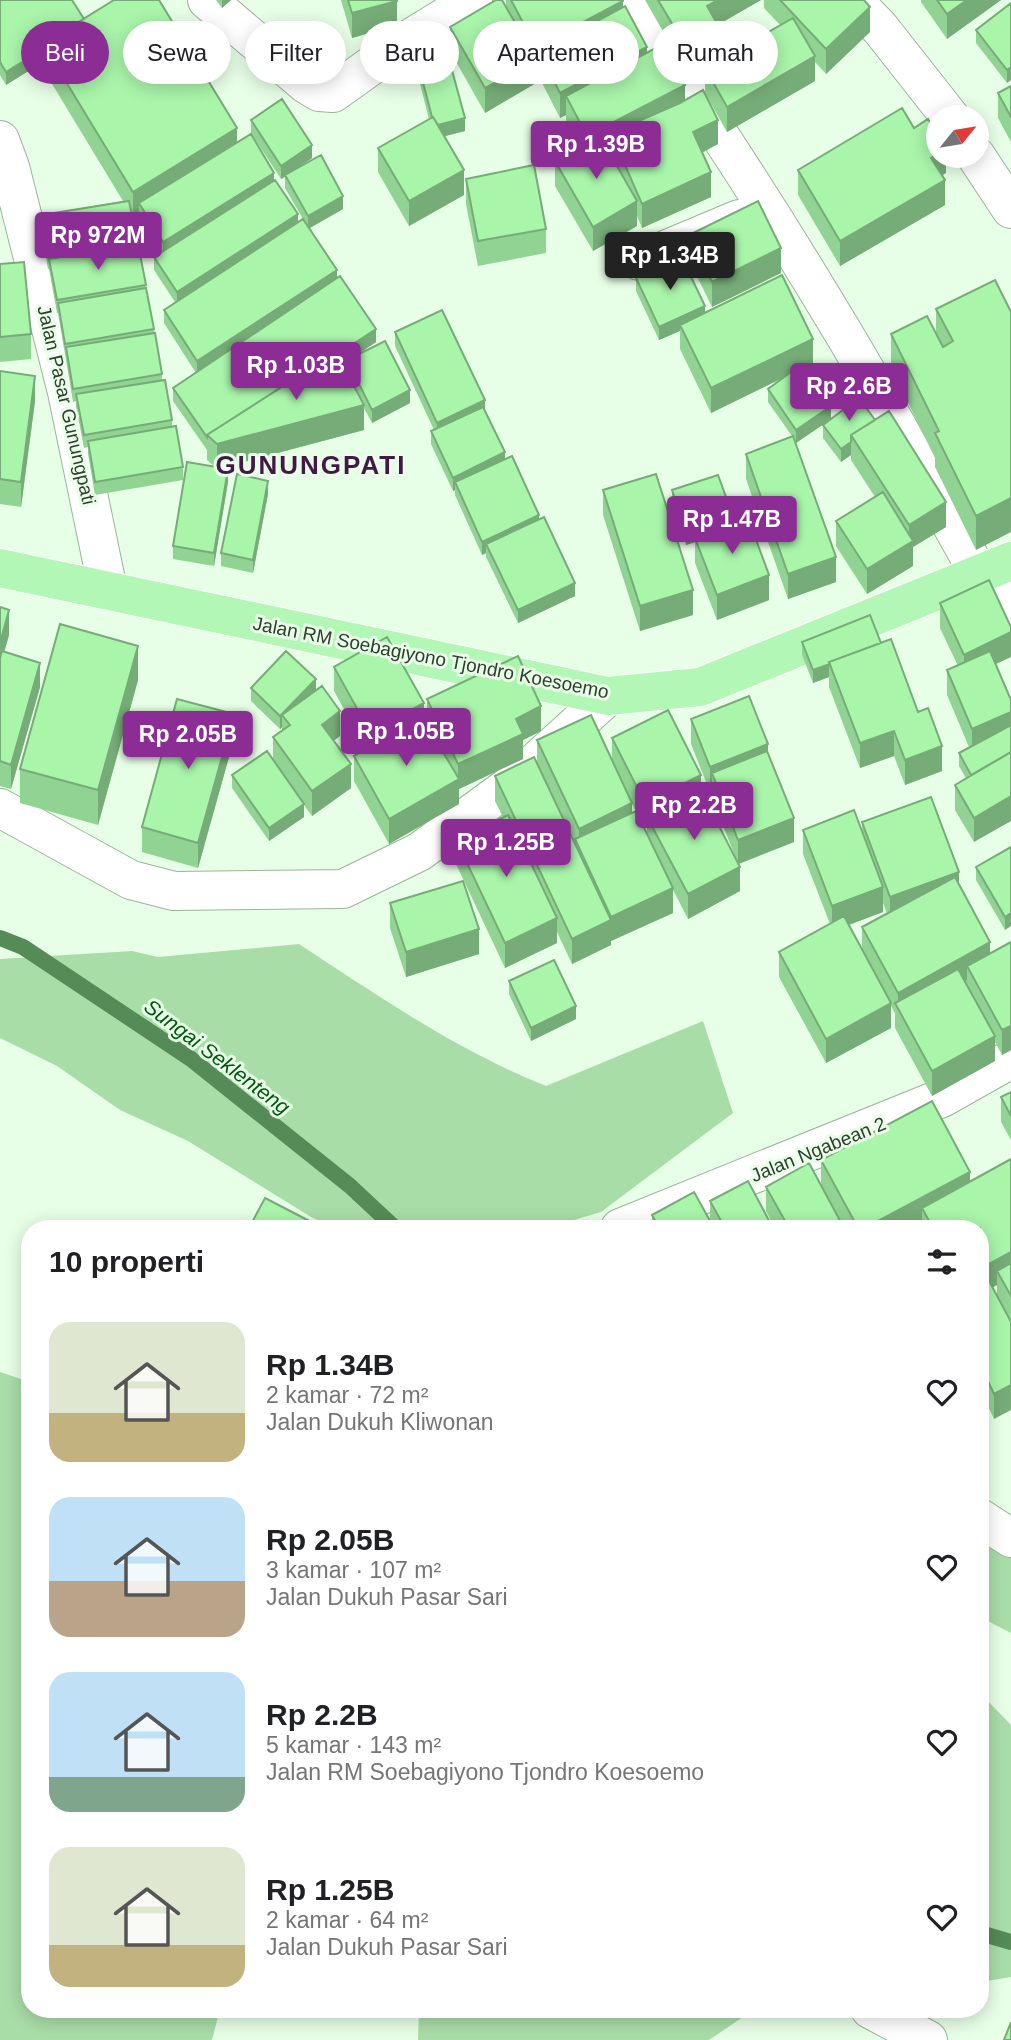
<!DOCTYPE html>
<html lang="id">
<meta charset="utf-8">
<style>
:root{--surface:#fff;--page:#f6f6f6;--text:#202124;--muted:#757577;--accent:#8c2c95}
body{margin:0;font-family:Helvetica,sans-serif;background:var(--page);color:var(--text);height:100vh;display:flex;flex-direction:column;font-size:26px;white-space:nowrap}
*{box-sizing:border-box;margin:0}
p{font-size:23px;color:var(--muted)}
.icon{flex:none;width:38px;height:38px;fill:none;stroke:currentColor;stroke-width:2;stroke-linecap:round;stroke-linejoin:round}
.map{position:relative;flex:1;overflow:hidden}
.panel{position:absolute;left:21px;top:1220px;width:968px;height:798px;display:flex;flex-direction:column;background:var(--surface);border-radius:28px;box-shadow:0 4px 18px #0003}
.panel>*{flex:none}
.top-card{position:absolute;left:21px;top:21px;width:970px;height:63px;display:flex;gap:14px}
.needle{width:46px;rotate:60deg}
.tools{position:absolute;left:926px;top:105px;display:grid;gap:14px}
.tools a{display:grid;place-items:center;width:63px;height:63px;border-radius:50%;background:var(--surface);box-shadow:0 4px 18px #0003;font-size:35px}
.price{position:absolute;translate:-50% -60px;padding:0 16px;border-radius:7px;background:var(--accent);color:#fff;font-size:23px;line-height:46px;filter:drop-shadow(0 2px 4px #0008)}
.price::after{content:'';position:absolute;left:50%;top:42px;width:21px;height:16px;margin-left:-10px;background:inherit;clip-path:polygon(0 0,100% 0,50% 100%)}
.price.selected{background:#222;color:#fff}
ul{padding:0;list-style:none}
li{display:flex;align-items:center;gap:21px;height:175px;padding:0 28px}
li span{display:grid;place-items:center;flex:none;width:196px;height:140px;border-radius:21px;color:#555}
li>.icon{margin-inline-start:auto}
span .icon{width:84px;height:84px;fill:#fffc;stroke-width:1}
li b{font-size:30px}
h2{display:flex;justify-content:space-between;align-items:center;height:84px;padding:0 28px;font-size:30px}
.chip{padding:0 24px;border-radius:32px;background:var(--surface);box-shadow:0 4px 18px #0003;font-size:24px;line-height:63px}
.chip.selected{background:var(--accent);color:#fff}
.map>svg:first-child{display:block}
.green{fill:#a9dda8}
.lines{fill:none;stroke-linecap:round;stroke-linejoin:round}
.stream{stroke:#558b56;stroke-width:16}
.street-casing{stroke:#9ab599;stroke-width:40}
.primary-casing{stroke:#fff;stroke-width:40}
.street{stroke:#fff;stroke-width:38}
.primary{stroke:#b3f7b6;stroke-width:38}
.wall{fill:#91d392;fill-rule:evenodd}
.shaded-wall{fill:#76ac77}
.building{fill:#a9f5aa;stroke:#76ac77;stroke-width:2}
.labels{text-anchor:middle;stroke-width:6;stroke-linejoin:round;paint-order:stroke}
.street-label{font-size:19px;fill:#323d31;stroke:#e8ffe7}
.water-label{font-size:21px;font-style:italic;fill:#015710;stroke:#e8ffe7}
.district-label{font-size:26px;font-weight:bold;letter-spacing:2px;fill:#451749;stroke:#e8ffe7}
</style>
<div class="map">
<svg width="1011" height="2040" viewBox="0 0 1011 2040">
<rect width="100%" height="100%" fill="#e8ffe7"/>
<path class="green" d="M299,944C380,997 456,1050 546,1086L703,1021L733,1113L601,1212L547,1228H334L311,1217L188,1141L120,1110L57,1066L0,1038V959L132,951L158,957Z
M0,1372L30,1382V2009H220L212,2040H0Z
M980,1540L1011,1556V1633L980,1617Z
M980,1693L1011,1725V1977L981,1982Z
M419,2009H755L709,2040H418Z"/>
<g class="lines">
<path class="stream" d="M0,938L23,947L191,1059L350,1186L395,1228
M980,1933L1011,1942"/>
<defs>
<path id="street" d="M207,0L306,84L319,92L333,93L406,41L473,0
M627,0C702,105 772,214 838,324C888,406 932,491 979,574
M853,0L880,28L950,117
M0,140L10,167L67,392L108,590
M976,156L1011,209
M639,261L739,219
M989,570L1011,615
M0,808L131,880L174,891L343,889L419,852L508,787L608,696
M620,1228L942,1098L1011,1059
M980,1518L1011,1538
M870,2009L928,2040"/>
<path id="primary" d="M0,568L608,696L700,687L1011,561"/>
</defs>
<use href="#street" class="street-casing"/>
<use href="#primary" class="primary-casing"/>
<use href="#street" class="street"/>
<use href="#primary" class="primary"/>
</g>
<path class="wall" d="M0,0L84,19L237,143L274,181L298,222L303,219L285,188V177L281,179L251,133V120L312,158L296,169L343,209L310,228L337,278L376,342L355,356L410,403L372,423L364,408V430L221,468L228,482L214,566L173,559V546L215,467L207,460V450L173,401V388L196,373L164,323V310L175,302L154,270V257L161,253L139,216V212L133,216L132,215L154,329L162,374V380L172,420V427L183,467V480L95,495L88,454V447L84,448L76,407V401L73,402L58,313H57L49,269H48L41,229V215L123,201L43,69V62L6,85L0,75ZM347,361V372L343,364Z
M216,0H231L222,8Z
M341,0H397V25L352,38Z
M506,0H623V7L647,53L718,144L702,153L711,197L642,228L637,216V226L593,251L555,186V161L579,147L566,120V115L560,118L539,77V70L536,72V83L485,113L450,51V27L506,8Z
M645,0H761L718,25L725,57L780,25L764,8V0H864L870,32L826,74L815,62V81L727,132L705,93V74L692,82Z
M921,0H1001L947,39L921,2Z
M1011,3L1007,83L976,43V30Z
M420,71L465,131L444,136L464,195L409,226L378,172V148L429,119L420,84Z
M1011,86V142L998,118V93Z
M914,128L946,156V173L942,175L945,205L840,266L798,195V170Z
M466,179L546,229V253L478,266L466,204Z
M689,235L781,273L712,307L689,260Z
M0,264L31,334V359L0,362Z
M636,278L705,312L813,363L805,368L831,419L859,398L946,527L913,547V566L867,594L836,546V521L875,497L851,460V455L841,462L823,438V425L830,420L796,443L793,438L836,582L788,599L746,479V454L792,436L768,402V389L783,378L711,413L680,349V331L659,340L636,291Z
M995,280L976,550L935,467V458L891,368V334L936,335V309Z
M395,332L485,411L505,459L539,519L575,596L518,623L486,557V553L482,555L455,495V490L453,491L431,444V431L434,430L395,346Z
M0,371L35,401L21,507L0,504Z
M603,490L693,615L640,631L603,515Z
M672,490L733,524L769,600L717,620L695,563V542L686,545L672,503Z
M268,494L253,573L221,566V553Z
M940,603L996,664L974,842L955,810V785L966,778L959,766V753L969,747L947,695V670L958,666L940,628Z
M0,607L9,635L4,652L40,687L11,789L0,786Z
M802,642L881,643L918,712L942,771L905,785L894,756L860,768L829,687V677L813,683L802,655Z
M334,667L424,720L432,733L427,723V699L541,731L523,740V759L459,789V804L389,844L354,781V756L366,749L334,691Z
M138,680L98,825L20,803V769Z
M251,688L316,691L340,736L333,741L351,788L312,816L304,805V817L269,841L232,788V775L273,759V737L282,730V727L280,729L251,701Z
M691,719L768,753L794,842L739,864L740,891L688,919L673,890V913L611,941V945L572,964L557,932V943L505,968L456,864V840L503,817L495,801V776L537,762V740L612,759V738L701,792L735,856L712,798V791L710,792L691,744ZM632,804L645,828L647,827V834L632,813Z
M234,739L198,868L142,852V827Z
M862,822L959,885L990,953L1011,942V1050L1002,1055L995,1042V1061L932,1096L895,1028V1013L891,1006V1028L826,1063L779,977V952L830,924L803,854V830L862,831ZM883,903L887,913L862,927V949L849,925L883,912Z
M1011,847L1005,930L976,880V867Z
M390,903L479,954L406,977L390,928Z
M509,981L576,1019L531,1041L509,994Z
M1011,1092V1140L1001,1122V1097Z
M1011,1159V1321L997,1296V1285L992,1287L1011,1322L994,1419L986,1402L980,1405V1228H922V1222L911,1228H845L821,1185V1160L970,1182Z
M766,1187L844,1228H775L766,1211Z
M710,1201L773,1228H652V1215L710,1221Z"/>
<path class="shaded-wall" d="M222,0H231L222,8Z
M718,0H761L707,31V6Z
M967,0H1001L947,39V14Z
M397,1V25L352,38V13Z
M623,1V25L539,52V70L536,72V47Z
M870,7V32L826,74V49Z
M725,38V62L705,68V74L692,82V57Z
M647,47V72L566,96V115L560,118V93Z
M43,49V62L6,85V72Z
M815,56V81L727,132V107Z
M536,59V83L485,113V88Z
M1011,67V80L1007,83V70Z
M685,85V109L611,133V149L587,161V136Z
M465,118V131L434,139V126Z
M718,120V144L693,157V132Z
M237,128V153L139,203V212L133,216V192Z
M312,145V158L281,179V166Z
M938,153V156H946V173L931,182V158Z
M464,170V195L409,226V201Z
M711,172V197L642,228V204Z
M274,173V186L163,255V242Z
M945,180V205L840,266V241Z
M343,196V209L308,229V216Z
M637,201V226L593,251V227Z
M298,214V227L177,306V292Z
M781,248V273L712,307V282Z
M337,270V283L197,374V361Z
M705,306V319L680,325V331L659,340V327Z
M376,329V342L227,441L364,405V430L217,469V444L211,439Z
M813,339V363L711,413V388Z
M35,376V401L21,507V482Z
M410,390V403L372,423V410Z
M485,400V413L437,436V423Z
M831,406V419L796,443V430Z
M851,442V455L841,462V449Z
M505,452V465L455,482V490L453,491V478Z
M228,469V482L214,566V553Z
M268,481V494L253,573V560Z
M1011,498V532L976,550V516Z
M946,502V527L913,547V566L867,594V569L909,543V525Z
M539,515V528L486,544V553L482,555V542Z
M733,516V529L695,538V542L686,545V532Z
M836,557V582L788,599V574Z
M769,575V600L717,620V595Z
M575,583V596L518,623V610Z
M693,590V615L640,631V606Z
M9,610V635L0,667V643Z
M1011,632V657L964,679V655Z
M138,646V680L98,825V790Z
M40,663V687L11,789V765Z
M829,664V677L813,683V670Z
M316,679V692L282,715V727L280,729V716Z
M424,703V728L370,757V732Z
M541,706V731L523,740V759L459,789V804L389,844V819L458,779V764L516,719Z
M340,711V736L322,750V725Z
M1011,712V737L972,754V729Z
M234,714V739L198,868V843Z
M894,731V756L860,768V743Z
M768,744V769L712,773V791L710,792V767Z
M942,746V771L905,785V760Z
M351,764V788L312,816V791Z
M701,775V800L647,817V827L645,828V803Z
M1011,796V821L974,842V818Z
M632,803V828L579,847V829Z
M304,804V817L269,841V828Z
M794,818V842L738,864V840Z
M740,867V891L688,919V894Z
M959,872V896L890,922V897Z
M883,887V912L832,931V906Z
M673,888V913L611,941V945L572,964V939L611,920V917Z
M1011,913V926L1005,930V917Z
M557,918V943L505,968V943Z
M479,929V954L406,977V952Z
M990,942V967L967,966V980L902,1015L898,1008V993Z
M891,1003V1028L826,1063V1039Z
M576,1006V1019L531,1041V1028Z
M1011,1026V1050L1002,1055V1030Z
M995,1036V1061L932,1096V1071Z
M970,1172V1196L922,1208V1222L911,1228H865Z
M1011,1252V1277L997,1271V1285L980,1294V1269Z
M986,1377V1402L980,1405V1381Z
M1011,1385V1410L994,1419V1394Z"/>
<path class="building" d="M0,0H72L84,19L43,44V49L6,72L0,62Z
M114,0H159L237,128L133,192L43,44Z
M348,0H397V1L352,13Z
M496,0H502L536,59L485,88L450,27Z
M511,0H623V1L536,47Z
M658,0H718L707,6L725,38L692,57Z
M780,0H864L870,7L826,49Z
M937,0H967L947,14Z
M1011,3V67L1007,70L976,30Z
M625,6L647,47L560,93L539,52Z
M793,18L815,56L727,107L705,68Z
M663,44L685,85L587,136L566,96Z
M450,63L465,118L438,125L433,117H432L420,71Z
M1011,86V117L998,93Z
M703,90L718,120L693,132L711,172L642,204L611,133L680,103Z
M282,99L312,145L281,166L251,120Z
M902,108L914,128L928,119L938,135V153L931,158L945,180L840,241L798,170Z
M433,117L464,170L409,201L378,148Z
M251,134L274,173L163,242L139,203Z
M599,135L637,201L593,227L555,161Z
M321,155L343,196L308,216L285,175Z
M534,165L546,229L478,241L466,179Z
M275,180L298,214L177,292L154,257Z
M129,201L137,242L48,256L41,215Z
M758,201L781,248L712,282L689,235Z
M303,219L337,270L197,361L164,310Z
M138,244L146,285L57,300L49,259Z
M681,256L705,306L659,327L636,278Z
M24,262L31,334L0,337V264Z
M782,275L813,339L711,388L680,325Z
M340,276L376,329L338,354L336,352L207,435V437L173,388Z
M995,280L1011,312V498L976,516L935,433L939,431L891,334L927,316L943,347L953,341L936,309Z
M146,288L154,329L65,344L58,303Z
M442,310L485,400L437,423L395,332Z
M155,333L162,374L73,389L66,347Z
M385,341L410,390L372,410L347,360Z
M336,352L364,405L217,444L207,435Z
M802,364L831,406L796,430L768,389Z
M0,371L35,376L21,482L0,479Z
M165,380L172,420L84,435L76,394Z
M859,398L875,420L851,435V442L841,449L823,425Z
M483,407L505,452L453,478L431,431Z
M889,411L946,502L909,525L851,435Z
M176,426L183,467L95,482L88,441Z
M793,436L836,557L788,574L746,454Z
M512,456L539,515L482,542L455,482Z
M187,462L228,469L214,553L173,546Z
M237,474L268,481L253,560L221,553Z
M656,474L693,590L640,606L603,490Z
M718,475L733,516L686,532L672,490Z
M883,492L913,541L867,569L836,521Z
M544,517L575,583L518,610L486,544Z
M748,518L769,575L717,595L695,538Z
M989,580L1011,627V632L964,655L940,603Z
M0,607L9,610L0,643Z
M870,615L881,643L829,662L830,664L813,670L802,642Z
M60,624L138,646L98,790L20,769Z
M387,637L424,703L370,732L334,667Z
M891,639L918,712L928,708L942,746L905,760L894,731L860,743L829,662Z
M2,651L40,663L11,765L0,761V658Z
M286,651L316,679L280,716L251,688Z
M990,651L1011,700V712L972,729L947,670Z
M518,656L541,706L516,719L523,734L458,764L427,699Z
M322,686L340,711L322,725L351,764L312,791L273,737L290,725L282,715Z
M749,696L768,744L710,767L691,719Z
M177,699L234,714L198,843L142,827Z
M668,710L701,775L645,803L612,738Z
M591,715L632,803L579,829L537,740Z
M422,717L459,779L389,819L354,756Z
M1011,725V752L971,775L959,753Z
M267,751L304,804L269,828L232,775Z
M767,751L794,818L738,840L712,773Z
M1011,752V796L974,818L955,785Z
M534,757L611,920L572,939L495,776Z
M700,789L740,867L688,894L647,817Z
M931,797L959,872L890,897L862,822Z
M854,810L883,887L832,906L803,830Z
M636,811L673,888L611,917L575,839Z
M508,815L557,918L505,943L456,840Z
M1011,847V913L1005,917L976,867Z
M955,877L990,942L898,993L862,927Z
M463,881L479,929L406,952L390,903Z
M844,916L891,1003L826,1039L779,952Z
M1011,942V1026L1002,1030L967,966Z
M554,960L576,1006L531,1028L509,981Z
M958,969L995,1036L932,1071L895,1003Z
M1011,1092V1116L1001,1097Z
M932,1101L970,1172L865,1228H858L821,1160Z
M1011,1159V1252L980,1269V1228H933L922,1208Z
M809,1163L844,1228H789L766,1187Z
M748,1181L773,1228H725L710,1201Z
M694,1192L714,1228H659L652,1215Z
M265,1198L323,1228H249Z
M1011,1263V1296L997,1271Z
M987,1277L1011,1322V1385L994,1394L986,1377L980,1381V1281Z
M1011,2022V2040H1004Z"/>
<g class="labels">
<g class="street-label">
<text transform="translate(67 405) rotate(77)" y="7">Jalan Pasar Gunungpati</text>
<text transform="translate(431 657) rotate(11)" y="7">Jalan RM Soebagiyono Tjondro Koesoemo</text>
<text transform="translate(818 1149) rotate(-22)" y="7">Jalan Ngabean 2</text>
</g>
<g class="water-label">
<text transform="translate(217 1057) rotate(37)" y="7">Sungai Seklenteng</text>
</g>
<g class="district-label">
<text x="311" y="474">GUNUNGPATI</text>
</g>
</g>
</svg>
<div class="tools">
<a><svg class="needle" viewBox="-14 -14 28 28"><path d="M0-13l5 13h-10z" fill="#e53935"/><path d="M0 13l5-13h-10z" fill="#757577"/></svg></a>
</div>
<b class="price" style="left:596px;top:181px">Rp 1.39B</b>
<b class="price" style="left:98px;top:272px">Rp 972M</b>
<b class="price selected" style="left:670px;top:292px">Rp 1.34B</b>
<b class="price" style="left:296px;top:402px">Rp 1.03B</b>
<b class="price" style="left:849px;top:423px">Rp 2.6B</b>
<b class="price" style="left:732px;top:556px">Rp 1.47B</b>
<b class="price" style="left:406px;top:768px">Rp 1.05B</b>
<b class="price" style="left:188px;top:771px">Rp 2.05B</b>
<b class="price" style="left:694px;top:842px">Rp 2.2B</b>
<b class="price" style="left:506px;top:879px">Rp 1.25B</b>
<div class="top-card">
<a class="chip selected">Beli</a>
<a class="chip">Sewa</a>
<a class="chip">Filter</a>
<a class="chip">Baru</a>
<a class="chip">Apartemen</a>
<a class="chip">Rumah</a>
</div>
<section class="panel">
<h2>10 properti<svg class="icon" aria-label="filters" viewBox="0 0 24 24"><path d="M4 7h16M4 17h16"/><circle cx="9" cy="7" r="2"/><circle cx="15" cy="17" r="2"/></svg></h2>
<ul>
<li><span style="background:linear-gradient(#dfe7d0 65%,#c2b280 0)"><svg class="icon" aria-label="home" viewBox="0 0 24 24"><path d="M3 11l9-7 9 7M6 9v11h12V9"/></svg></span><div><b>Rp 1.34B</b><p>2 kamar · 72 m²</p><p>Jalan Dukuh Kliwonan</p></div><svg class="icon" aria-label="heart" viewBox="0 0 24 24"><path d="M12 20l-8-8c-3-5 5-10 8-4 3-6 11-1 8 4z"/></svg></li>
<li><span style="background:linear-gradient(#bfe0f5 60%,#b9a48a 0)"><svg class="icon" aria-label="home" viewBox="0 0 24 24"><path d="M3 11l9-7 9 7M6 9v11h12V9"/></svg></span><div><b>Rp 2.05B</b><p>3 kamar · 107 m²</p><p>Jalan Dukuh Pasar Sari</p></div><svg class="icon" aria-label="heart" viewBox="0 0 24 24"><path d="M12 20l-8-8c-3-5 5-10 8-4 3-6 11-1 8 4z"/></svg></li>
<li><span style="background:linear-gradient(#bfe0f5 75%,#7fa58c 0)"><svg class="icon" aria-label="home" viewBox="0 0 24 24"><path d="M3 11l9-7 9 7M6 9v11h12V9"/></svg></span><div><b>Rp 2.2B</b><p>5 kamar · 143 m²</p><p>Jalan RM Soebagiyono Tjondro Koesoemo</p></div><svg class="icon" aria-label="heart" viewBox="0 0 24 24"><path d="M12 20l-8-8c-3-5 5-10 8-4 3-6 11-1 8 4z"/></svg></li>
<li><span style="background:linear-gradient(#dfe7d0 70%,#c2b280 0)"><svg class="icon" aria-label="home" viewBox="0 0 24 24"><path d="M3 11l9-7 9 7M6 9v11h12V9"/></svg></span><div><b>Rp 1.25B</b><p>2 kamar · 64 m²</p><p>Jalan Dukuh Pasar Sari</p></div><svg class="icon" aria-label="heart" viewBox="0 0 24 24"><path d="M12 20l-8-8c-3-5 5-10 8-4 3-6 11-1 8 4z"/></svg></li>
</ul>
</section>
</div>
